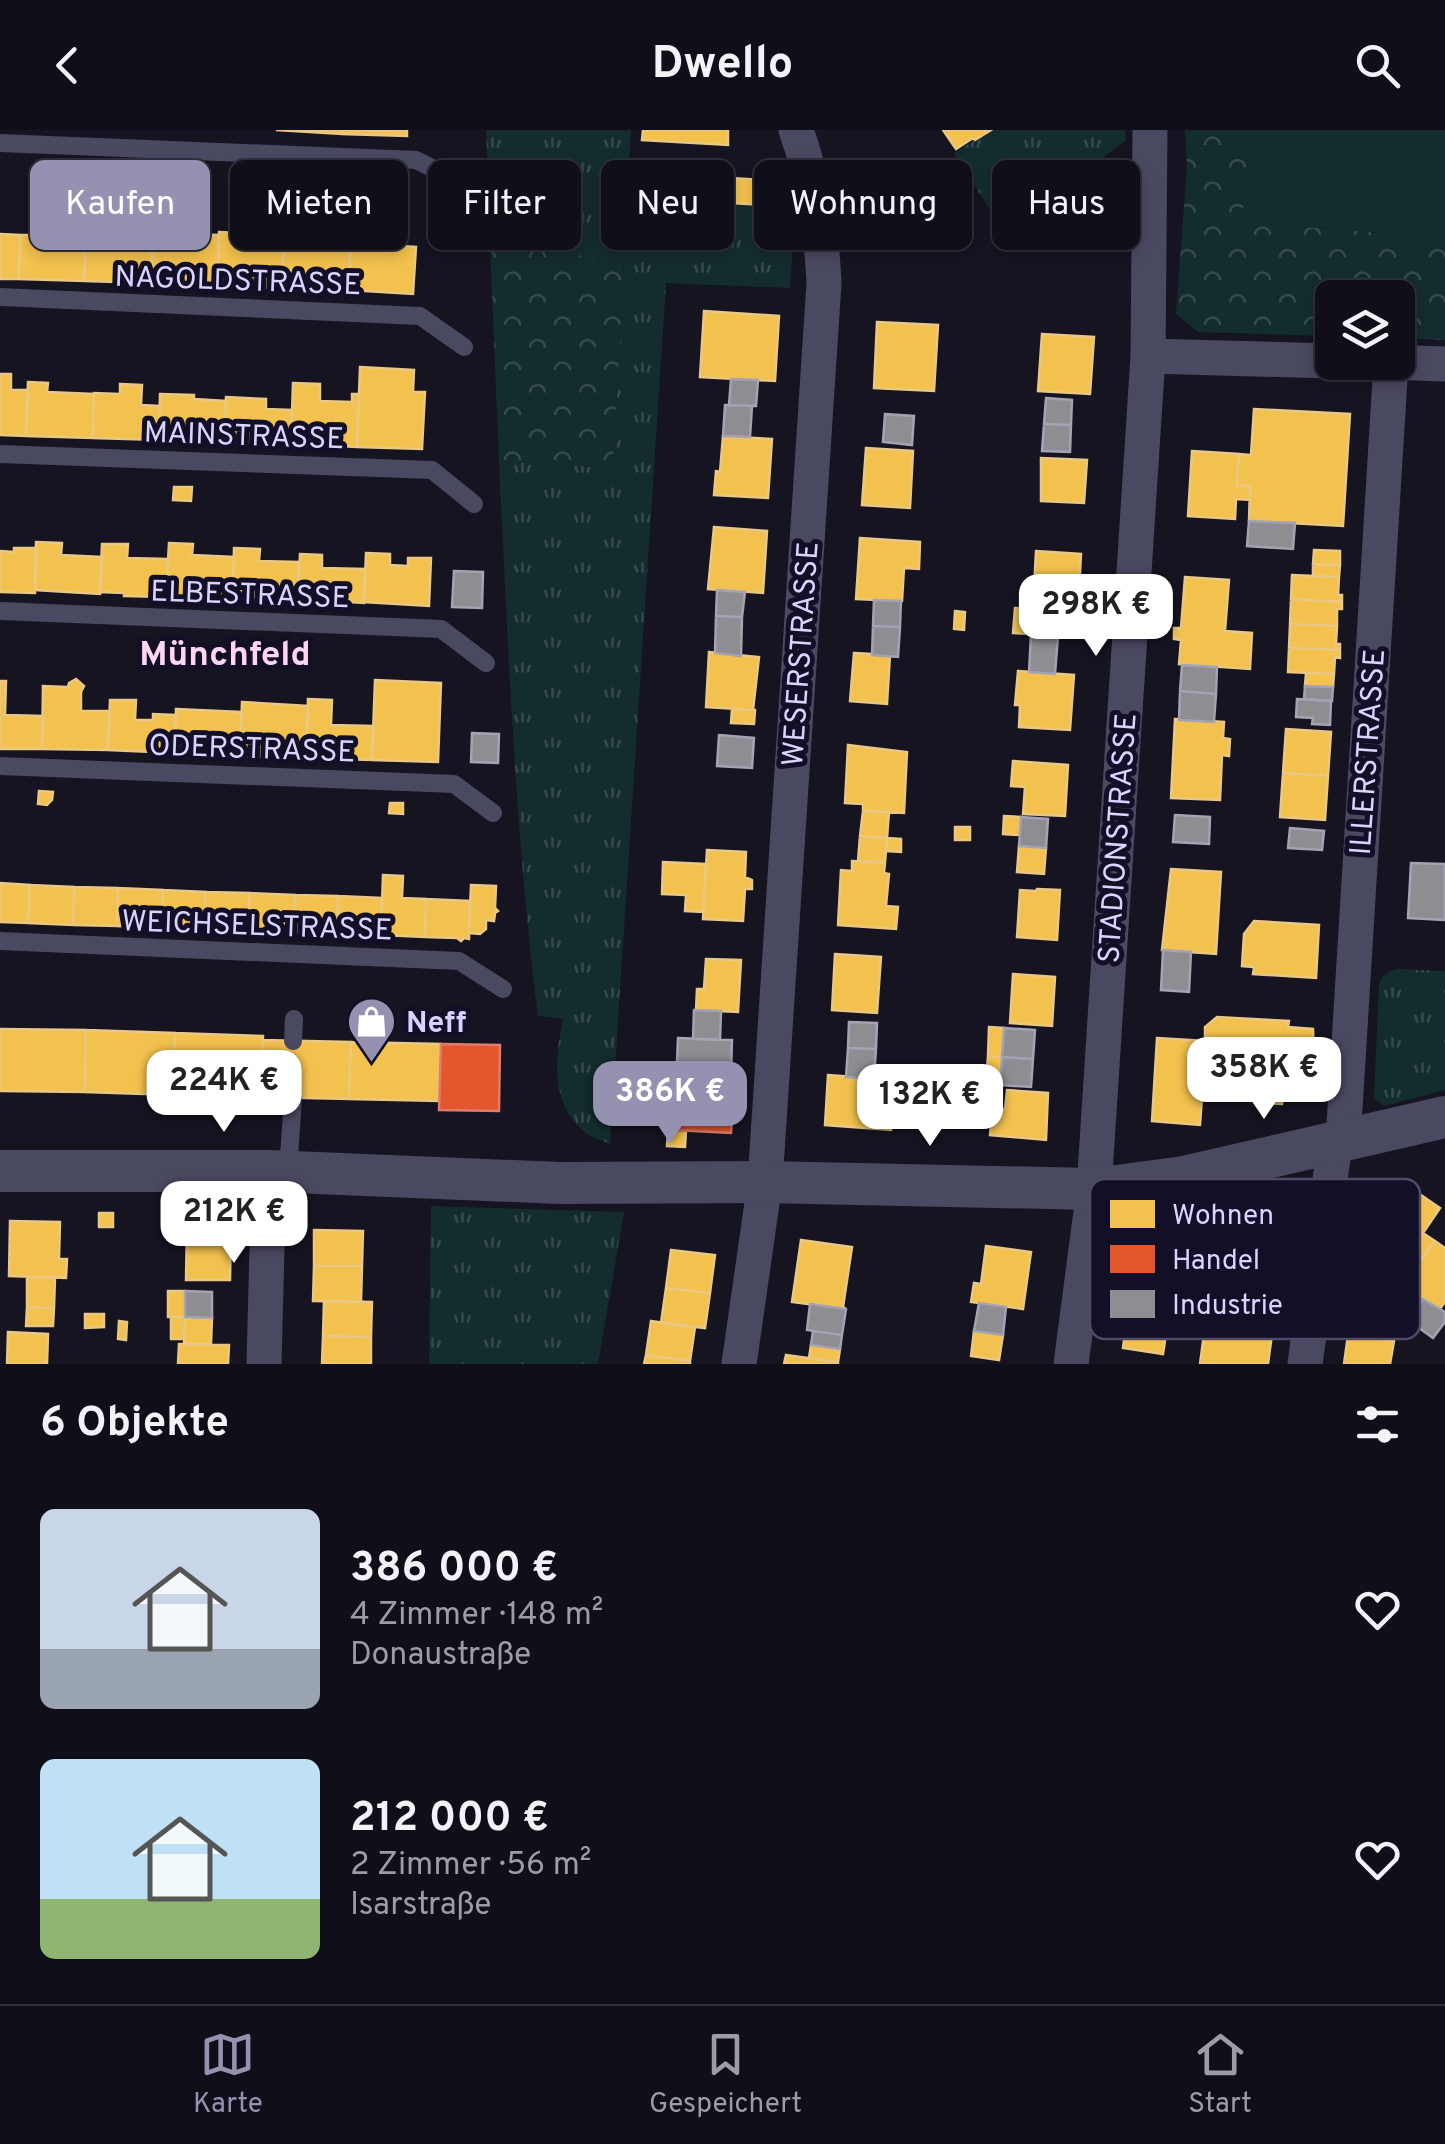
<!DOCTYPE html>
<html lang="de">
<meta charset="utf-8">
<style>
:root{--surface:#100f19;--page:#191822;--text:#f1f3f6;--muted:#9c9ca2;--line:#302f38;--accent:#9591b1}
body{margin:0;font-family:Overpass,sans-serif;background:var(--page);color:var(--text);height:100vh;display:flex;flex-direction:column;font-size:38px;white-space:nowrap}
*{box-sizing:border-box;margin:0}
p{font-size:32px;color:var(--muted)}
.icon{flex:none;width:55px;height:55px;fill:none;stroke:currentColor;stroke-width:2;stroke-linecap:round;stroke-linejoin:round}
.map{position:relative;height:1234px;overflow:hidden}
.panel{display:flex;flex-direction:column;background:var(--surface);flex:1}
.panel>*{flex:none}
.hud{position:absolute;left:30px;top:30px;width:1385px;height:90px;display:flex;gap:20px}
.tools{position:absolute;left:1315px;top:150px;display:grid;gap:20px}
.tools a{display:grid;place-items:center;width:100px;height:100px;border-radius:15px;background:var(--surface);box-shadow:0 5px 15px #0003,0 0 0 2px var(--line);font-size:50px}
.price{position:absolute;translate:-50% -85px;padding:0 22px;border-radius:20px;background:#fff;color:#222;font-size:32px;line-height:65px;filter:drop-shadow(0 2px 5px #0008)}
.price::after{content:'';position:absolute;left:50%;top:60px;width:30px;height:22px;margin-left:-15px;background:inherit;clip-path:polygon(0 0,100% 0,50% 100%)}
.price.active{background:var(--accent);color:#fff}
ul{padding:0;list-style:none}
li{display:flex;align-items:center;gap:30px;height:250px;padding:0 40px}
li span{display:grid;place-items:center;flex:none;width:280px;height:200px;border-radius:15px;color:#555}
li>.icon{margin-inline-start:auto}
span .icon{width:120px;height:120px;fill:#fffc;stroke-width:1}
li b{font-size:42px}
h2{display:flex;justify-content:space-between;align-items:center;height:120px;padding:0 40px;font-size:42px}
.pill{padding:0 35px;border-radius:15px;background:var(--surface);box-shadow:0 5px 15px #0003,0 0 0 2px var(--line);font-size:35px;line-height:90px}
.pill.active{background:var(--accent);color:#fff}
header{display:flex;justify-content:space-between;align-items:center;height:130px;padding:0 40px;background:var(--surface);font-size:45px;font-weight:700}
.tabs{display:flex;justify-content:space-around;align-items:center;height:140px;border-top:2px solid var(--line);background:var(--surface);font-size:28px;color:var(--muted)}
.tabs a{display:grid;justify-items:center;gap:5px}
.tabs .active{color:var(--accent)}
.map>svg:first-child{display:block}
.grass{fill:url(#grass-tufts)}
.forest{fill:url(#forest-crowns)}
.pitch{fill:#132c2d}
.homes{fill:#f2c14e;stroke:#eac783;stroke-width:2.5}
.shops{fill:#e4572e;stroke:#e17c6d;stroke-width:2.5}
.industry{fill:#8d8d92;stroke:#a4a2b3;stroke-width:2.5}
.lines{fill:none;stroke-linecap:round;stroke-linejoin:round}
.service{stroke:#4a4962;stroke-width:18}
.minor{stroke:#4a4962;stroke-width:35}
.tertiary{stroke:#4a4962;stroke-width:42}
.labels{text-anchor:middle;stroke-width:10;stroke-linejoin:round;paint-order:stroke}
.street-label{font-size:30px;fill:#d9d4ff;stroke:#130f26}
.poi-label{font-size:30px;font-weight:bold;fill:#d9d4ff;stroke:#130f26;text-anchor:start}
.quarter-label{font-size:35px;font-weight:bold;fill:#ffd6f0;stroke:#130f26}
.key{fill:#130f26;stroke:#4e4a67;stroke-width:2.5}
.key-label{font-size:28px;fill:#d9d4ff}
</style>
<header><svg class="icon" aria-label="back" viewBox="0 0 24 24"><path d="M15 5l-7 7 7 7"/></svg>Dwello<svg class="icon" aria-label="search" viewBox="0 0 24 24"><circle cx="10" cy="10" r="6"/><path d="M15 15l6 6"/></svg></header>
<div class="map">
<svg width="1445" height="1234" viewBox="0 0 1445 1234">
<defs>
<pattern id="grass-tufts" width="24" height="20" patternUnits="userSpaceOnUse" patternTransform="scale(2.5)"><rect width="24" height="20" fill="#132c2d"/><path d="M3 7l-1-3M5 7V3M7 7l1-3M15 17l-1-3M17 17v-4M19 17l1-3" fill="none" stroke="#354a4c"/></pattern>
<pattern id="forest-crowns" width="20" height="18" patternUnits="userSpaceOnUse" patternTransform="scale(2.5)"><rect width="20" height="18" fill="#132c2d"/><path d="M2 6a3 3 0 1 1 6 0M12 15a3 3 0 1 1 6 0" fill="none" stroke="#354a4c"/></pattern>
</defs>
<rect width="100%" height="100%" fill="#161421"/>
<path class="grass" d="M486,0H631L627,67L791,76L793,115L790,158L666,153L610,1014C601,1010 589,1007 582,1000C550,970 555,928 563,889L538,886C515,702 508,516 499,331L613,338L624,131L490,116Z
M991,0H1125L1126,10L1090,37L1054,80L996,90L954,23Z
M1398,839L1445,841V960L1384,976L1374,968L1379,855C1382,844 1387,842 1398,839Z
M431,1076L624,1082L598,1234H429Z"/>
<path class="forest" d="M1185,0H1250L1243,92L1445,108V210L1398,208V168H1332V206L1198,202L1176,184L1187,36Z
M490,116L624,130L613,338L499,331Z"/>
<path class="pitch" d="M1250,0H1445V108L1242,92Z"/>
<path class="homes" d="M276,0H341V4Z
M341,0H407V6L341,4Z
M643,0H728V15L642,10Z
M943,0H991L975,10L973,8L956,19Z
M631,42L766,50L765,75L629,67Z
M153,91H180V104L219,105L217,156L151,153Z
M284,95L313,96V108L350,110L349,160L282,158Z
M86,99H106V108L153,110L151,153L84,151Z
M219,102L238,103L237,111L284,113L282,158L217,156Z
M0,104L20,105L19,149H0Z
M20,105H48V115L86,116L84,151L19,149Z
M351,107L371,108V114L416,117L413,164L349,160Z
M704,181L779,186L775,251L700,247Z
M877,192L938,195L934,261L874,258Z
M1042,204L1094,207L1090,264L1038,261Z
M360,237L414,240L413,262H425L422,319L357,317Z
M0,244H11V260H28L26,306L0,305Z
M28,252L48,253L47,262L94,264L93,308L26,306Z
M293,253L320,254V271L352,272V264H359L357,317L291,314Z
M120,254L142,255L141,275L160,276L159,310L93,308L94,263L120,264Z
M160,264L194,265V269L226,271L225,312L159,310Z
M226,267L266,269V279L292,280L291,314L225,312Z
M1254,279L1350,284L1343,396L1249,391L1250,356L1237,355L1239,324L1251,325Z
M723,306L772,309L768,368L714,365L716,341L720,342Z
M866,318L913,321L910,378L862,375Z
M1192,321L1239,324L1237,355L1250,356V370L1236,369L1235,389L1188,386Z
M1041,328L1087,330L1084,373L1041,371Z
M174,357H192L191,371L173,370Z
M714,397L767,401L763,463L708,459Z
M860,408L920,412L919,439L904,438L902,471L856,469Z
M36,412L62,413L61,425L102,427L100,464L35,460Z
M169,413L193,414L192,425L234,427L232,469L185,465V468L166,467Z
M102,414H128L127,428L168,429L166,467L124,466V463L100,462Z
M14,418H36L35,463L0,462V421L14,422Z
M234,418L260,419L259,431L299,432L298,472L256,471V467L233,466Z
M1314,420L1340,421V435L1313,434Z
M1036,421L1081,424L1078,481L1033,479Z
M366,423L390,424V435L408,436V428H431L429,476L364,472Z
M300,424L322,425V438L365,439L364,473L298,469Z
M1313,434L1340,435L1339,447L1313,446Z
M1292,445L1339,447L1338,465H1342V472L1291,469Z
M1185,447L1229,450L1225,501L1252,503L1250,539L1179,534L1181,510L1174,509V498H1181Z
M1291,469L1342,472V479H1337V496L1290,494Z
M1015,478L1033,479L1031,504L1013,503Z
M955,481L965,482L964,500L954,499Z
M1290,494L1337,496L1336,514H1340V520L1289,518Z
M1289,518L1340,520V528L1335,527L1334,544L1288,542Z
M709,522L759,527L753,580L706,577Z
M854,523L890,525L887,574L850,571Z
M1018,541L1074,545L1070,600L1019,597L1020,575H1015Z
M1306,543L1334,544L1333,557L1305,556Z
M76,549L84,556L81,562V581H109L108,620L42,619L43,556L68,557L69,553Z
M375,550L441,553L438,632L372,630Z
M0,551H6L5,585L43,586L42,619H0Z
M308,569L332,570L331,595L373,596L372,630L306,628Z
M110,570H136L135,590H153V584L175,585V623L108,620Z
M242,572L308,576L306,628L240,626Z
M176,579L241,582L240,626L175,623Z
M732,579L755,580L754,594L731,593Z
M1175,589L1224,592L1223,608L1230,609L1229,626L1222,625L1220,670L1171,668Z
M1286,599L1331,602L1328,646L1283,643Z
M848,615L907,622L904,683L863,681V674L845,673Z
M1013,631L1068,635L1065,686L1023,684L1025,657L1011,656Z
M1283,643L1328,646L1325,690L1280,687Z
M39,661L53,662L52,670L47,675L38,674Z
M390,673H403V684L389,683Z
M863,681L889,682L887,708L860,706Z
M1004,686L1021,687L1020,705L1003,704Z
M955,697H970V710H955Z
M860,706L887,708L885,733L858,731Z
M887,708L901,709V722L886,721Z
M1019,716L1046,718L1044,744L1017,742Z
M707,720L746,722L745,747L752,750V759H745L743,791L703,789Z
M852,731L885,733L884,743L889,744L886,776L898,777L896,799L838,795L841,740L852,741Z
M663,732L706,734L703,782L685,781L686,765L662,764Z
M1171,739L1221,742L1216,824L1162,820Z
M383,745L403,746L402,768L426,769L425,807L381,805Z
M0,753L30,755L28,793L0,792Z
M30,755L74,757L73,795L28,793Z
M471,755L496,756L495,778L498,781L495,783L494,791L486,790V799L480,804L469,803Z
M74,757L118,758L117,796L73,795Z
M118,758L163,760L161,798L117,796Z
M1037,759L1060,760L1057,810L1017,807L1020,760L1036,761Z
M163,760L206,762L204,799L161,798Z
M206,762L250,763L248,801L204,799Z
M250,763L295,765L293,802L248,801Z
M295,765L338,766L337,804L293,802Z
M338,766L382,768L381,805L337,804Z
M426,769L470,771L469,809L464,808L461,811L457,808L425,807Z
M1254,791L1319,795L1316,848L1253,844L1254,837L1242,836L1244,804Z
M835,824L881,827L877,883L832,880Z
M706,829L741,830L738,882L696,880L697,859H704Z
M1013,844L1055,847L1052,896L1010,893Z
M1217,887L1289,891L1288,897L1313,899L1314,929H1307L1306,938H1313L1308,969L1283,968L1282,974L1259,973L1262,924L1248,923V930L1205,928V897Z
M989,897L1004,898L1002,927L988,926Z
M0,899L86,900L85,962L0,961Z
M86,900L175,903L173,965L85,962Z
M175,903L263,906L261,967H238L232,972L226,966H207L202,972L196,965H173Z
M1157,908L1206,911L1200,995L1152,991Z
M263,910L351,912L349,969L261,967Z
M351,912L441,914L439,971L349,969Z
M988,926L1002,927L1000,955L986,954Z
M828,945L894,950L891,1000L825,995Z
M1007,960L1048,963L1046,1010L990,1005L992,979H1005Z
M668,1000H686L685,1017L667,1016Z
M1402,1052L1440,1078L1423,1103L1435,1111L1408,1147L1360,1114Z
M192,1081H229L228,1096H231L230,1150H186L187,1095H192Z
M99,1083H113V1097H99Z
M10,1091L60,1092L59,1129H67L66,1148L9,1146Z
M314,1100L363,1101L362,1136H314Z
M801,1110L852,1117L843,1177L846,1179L792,1172Z
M1435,1111L1445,1118V1172L1439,1180L1403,1155Z
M986,1116L1031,1122L1023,1179L971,1172L974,1153L981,1154Z
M671,1120L715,1125L710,1163L666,1158Z
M314,1136H362L361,1172L313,1171Z
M1212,1143L1279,1152L1268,1234H1200Z
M27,1147H55L54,1178L27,1177Z
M666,1158L710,1163L705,1198L661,1193Z
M168,1161H185V1187H168Z
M1130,1166L1171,1171L1163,1224L1123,1218Z
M324,1171L372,1172L371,1207L323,1206Z
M27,1177L54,1178L53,1196H26Z
M85,1184H104V1197L85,1198Z
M171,1187H185L184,1209H171Z
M185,1187L212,1188L211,1214H184Z
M119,1191L127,1192L126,1210L118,1209Z
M651,1191L695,1197L690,1231L646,1225Z
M974,1201L1003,1205L999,1230L971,1226Z
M8,1202L48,1204L47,1234H7Z
M1348,1205L1394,1211L1390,1234H1344Z
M323,1206L371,1207V1234H322Z
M179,1214L229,1215L228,1234H178Z
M811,1215L840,1219L838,1232L809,1228Z
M646,1225L690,1231V1234H644Z
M786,1225L838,1232V1234H784Z"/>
<path class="shops" d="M441,914L500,915L499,981L439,980Z
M692,956L734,959L731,1003L674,1000L675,980H690Z"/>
<path class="industry" d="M731,249L758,250L756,276L729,275Z
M1046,268L1072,270L1071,295L1044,294Z
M725,275L752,276L750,307L723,306Z
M885,284L914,286L912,315L883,312Z
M1044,294L1071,295L1070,322L1042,321Z
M1249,391L1295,393L1293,419L1247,416Z
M454,441L483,442L482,478L452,477Z
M717,460L745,462L742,487L716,486Z
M874,470L901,471L900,497L873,496Z
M1033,479L1060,480L1058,506L1031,504Z
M716,486L742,487L741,526L715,523Z
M873,496L900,497L898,527L872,525Z
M1031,504L1058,506L1055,544L1029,542Z
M1182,535L1217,537L1216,564L1180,561Z
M1305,556L1333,557L1332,571L1304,569Z
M1180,561L1216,564L1214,592L1179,590Z
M1297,569L1331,571L1330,595L1312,594L1313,588L1296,587Z
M472,603L499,604L498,633L471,632Z
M719,605L754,608L752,638L717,636Z
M1175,685L1210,687L1209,714L1173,712Z
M1021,687L1048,689L1046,718L1019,716Z
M1290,698L1324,701L1322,720L1288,718Z
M1411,733L1445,734V790L1408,788Z
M1163,820L1191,822L1189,862L1161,860Z
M694,880L721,881L720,910L693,909Z
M849,892L877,893L876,919L848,918Z
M1004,898L1035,900L1033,929L1002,927Z
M678,908L732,910L731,944L712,943L711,957L676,956Z
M848,918L876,919L874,949L846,947Z
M1002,927L1033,929L1031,957L1000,955Z
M185,1161L212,1162V1188L185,1187Z
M1423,1169L1445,1182V1192L1433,1208L1408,1190Z
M979,1173L1006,1177L1003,1205L974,1201Z
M810,1174L846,1179L842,1205L807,1200Z
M813,1201L842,1205L840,1219L811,1215Z"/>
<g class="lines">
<path class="service" d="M0,13L416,30L464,54
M0,167L420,186L464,217
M0,324L432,340L474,374
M0,481L441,499L486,533
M0,636L454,654L493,683
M0,811L459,831L503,859
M293,911L294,889
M288,1042L293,968"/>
<path class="minor" d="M1148,226L1332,231
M1387,232L1445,234
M1343,1011L1391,233
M264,1234L269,1041
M739,1234L765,1052L824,153C821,96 815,54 796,0
M1071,1234L1094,1059L1148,226L1150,0
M1305,1234L1335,1013"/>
<path class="tertiary" d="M0,1041H269L560,1053L765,1052L1094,1059L1184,1047L1445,987"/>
</g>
<defs>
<symbol id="shop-pin" viewBox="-11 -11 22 30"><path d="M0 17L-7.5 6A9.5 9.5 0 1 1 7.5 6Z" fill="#9591b1" stroke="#130f26"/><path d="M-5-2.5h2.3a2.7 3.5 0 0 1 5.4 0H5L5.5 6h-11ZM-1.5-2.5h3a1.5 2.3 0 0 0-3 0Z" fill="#fff"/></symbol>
</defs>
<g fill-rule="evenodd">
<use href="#shop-pin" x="344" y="864" width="55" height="75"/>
</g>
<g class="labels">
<g class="street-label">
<text transform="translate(238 150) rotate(2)" y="10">NAGOLDSTRASSE</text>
<text transform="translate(244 305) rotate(2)" y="10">MAINSTRASSE</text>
<text transform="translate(250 464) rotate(2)" y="10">ELBESTRASSE</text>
<text transform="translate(800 524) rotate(-86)" y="10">WESERSTRASSE</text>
<text transform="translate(252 618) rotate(2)" y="10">ODERSTRASSE</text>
<text transform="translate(1367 622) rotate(-86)" y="10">ILLERSTRASSE</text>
<text transform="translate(1117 708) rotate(-86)" y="10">STADIONSTRASSE</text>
<text transform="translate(257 795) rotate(2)" y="10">WEICHSELSTRASSE</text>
</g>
<g class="poi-label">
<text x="406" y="902">Neff</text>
</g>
<g class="quarter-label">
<text x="225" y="535">Münchfeld</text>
</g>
</g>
<rect x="1090" y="1049" width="330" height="160" rx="15" class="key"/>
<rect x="1110" y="1070" width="45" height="28" fill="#f2c14e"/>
<rect x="1110" y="1115" width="45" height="28" fill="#e4572e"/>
<rect x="1110" y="1160" width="45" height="28" fill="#8d8d92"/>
<g class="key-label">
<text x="1172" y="1094">Wohnen</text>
<text x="1172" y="1139">Handel</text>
<text x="1172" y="1184">Industrie</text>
</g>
</svg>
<div class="tools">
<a><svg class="icon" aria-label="layers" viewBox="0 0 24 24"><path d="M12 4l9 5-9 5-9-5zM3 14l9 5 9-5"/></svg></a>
</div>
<b class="price" style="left:1096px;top:529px">298K €</b>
<b class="price" style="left:1264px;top:992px">358K €</b>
<b class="price" style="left:224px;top:1005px">224K €</b>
<b class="price active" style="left:670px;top:1016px">386K €</b>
<b class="price" style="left:930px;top:1019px">132K €</b>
<b class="price" style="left:234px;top:1136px">212K €</b>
<div class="hud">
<a class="pill active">Kaufen</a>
<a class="pill">Mieten</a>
<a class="pill">Filter</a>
<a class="pill">Neu</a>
<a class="pill">Wohnung</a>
<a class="pill">Haus</a>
</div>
</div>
<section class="panel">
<h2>6 Objekte<svg class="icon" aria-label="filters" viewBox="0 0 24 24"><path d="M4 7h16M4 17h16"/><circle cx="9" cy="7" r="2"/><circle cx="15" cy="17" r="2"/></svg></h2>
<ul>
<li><span style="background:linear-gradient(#c9d6e8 70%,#9aa5b1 0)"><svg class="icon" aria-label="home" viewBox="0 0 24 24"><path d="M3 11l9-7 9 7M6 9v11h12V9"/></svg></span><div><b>386 000 €</b><p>4 Zimmer · 148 m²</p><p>Donaustraße</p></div><svg class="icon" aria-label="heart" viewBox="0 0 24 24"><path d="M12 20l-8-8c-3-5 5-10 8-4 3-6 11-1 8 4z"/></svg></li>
<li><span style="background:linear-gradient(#bfe0f5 70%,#8fb573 0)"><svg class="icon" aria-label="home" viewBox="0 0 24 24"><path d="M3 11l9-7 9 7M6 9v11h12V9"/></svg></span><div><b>212 000 €</b><p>2 Zimmer · 56 m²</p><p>Isarstraße</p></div><svg class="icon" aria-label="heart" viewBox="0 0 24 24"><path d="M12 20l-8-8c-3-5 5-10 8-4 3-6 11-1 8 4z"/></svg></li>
</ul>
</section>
<nav class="tabs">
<a class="active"><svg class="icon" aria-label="map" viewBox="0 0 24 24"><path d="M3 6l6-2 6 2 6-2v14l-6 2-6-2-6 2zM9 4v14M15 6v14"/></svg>Karte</a>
<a><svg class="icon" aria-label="saved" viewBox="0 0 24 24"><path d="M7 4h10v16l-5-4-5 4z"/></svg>Gespeichert</a>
<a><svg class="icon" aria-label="home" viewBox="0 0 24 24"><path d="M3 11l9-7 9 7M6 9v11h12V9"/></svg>Start</a>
</nav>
